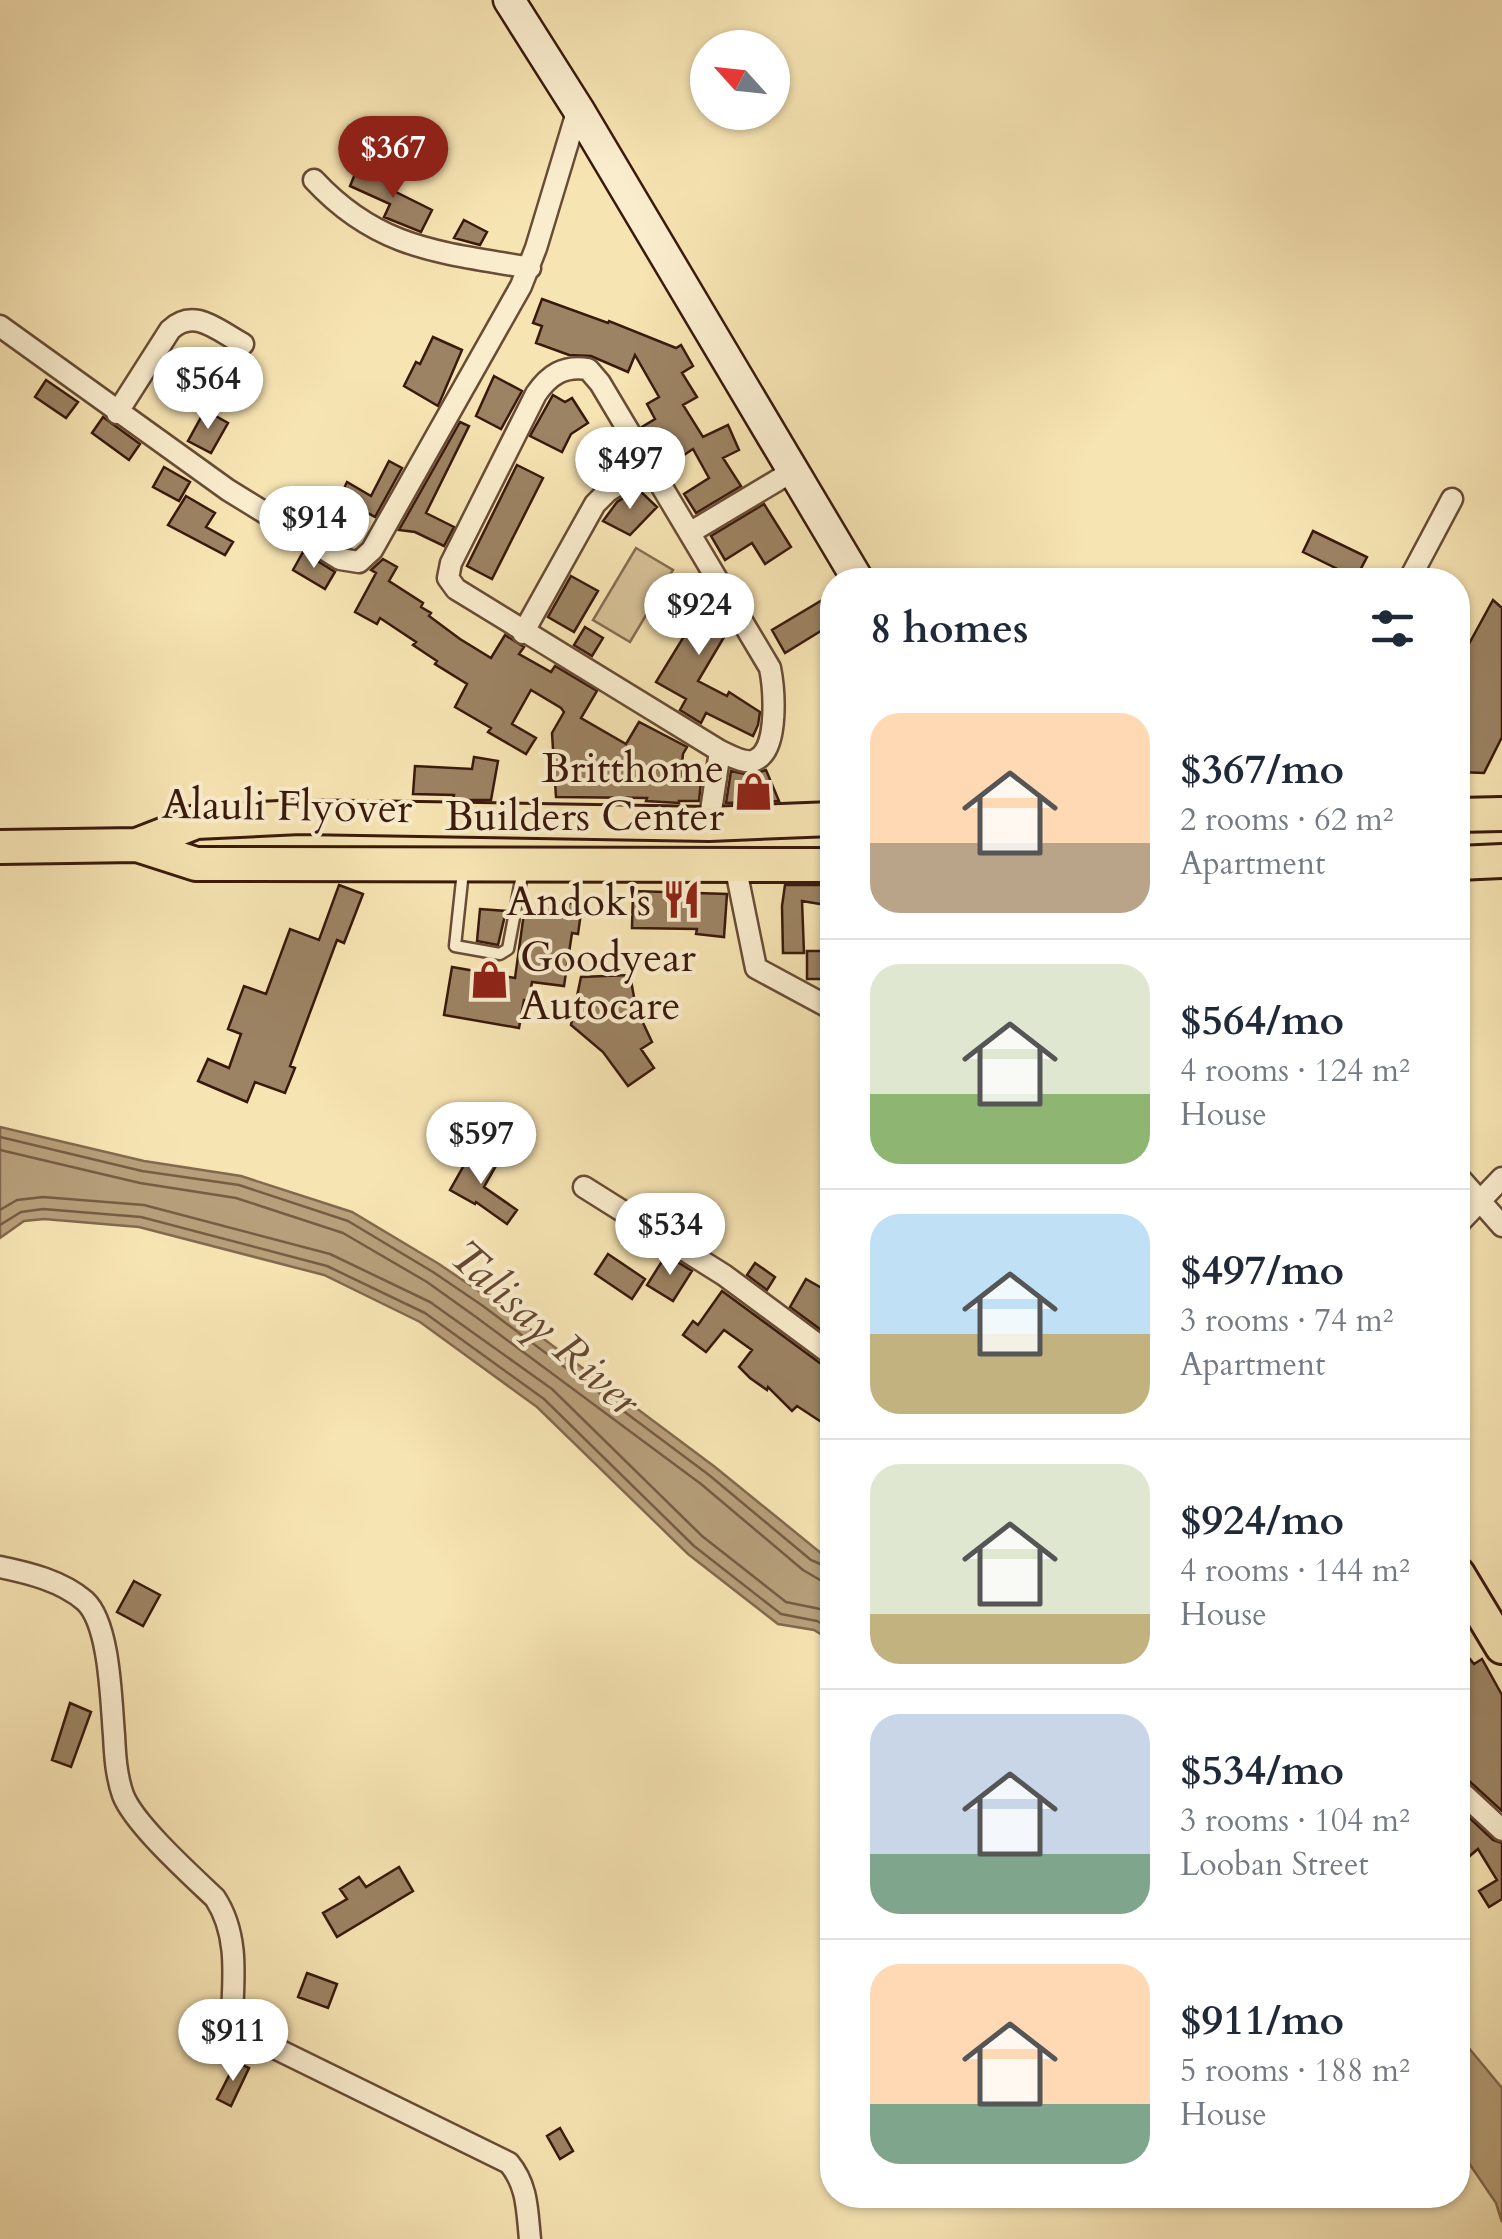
<!DOCTYPE html>
<meta charset="utf-8">
<style>
:root{--surface:#fff;--page:#f6f6f7;--text:#1f2937;--muted:#747a83;--line:#e0e1e3;--accent:#8f2418}
body{margin:0;font-family:Cardo,serif;background:var(--page);color:var(--text);height:100vh;display:flex;flex-direction:column;font-size:38px;white-space:nowrap}
*{box-sizing:border-box;margin:0}
p{font-size:32px;color:var(--muted)}
.icon{flex:none;width:55px;height:55px;fill:none;stroke:currentColor;stroke-width:2;stroke-linecap:round;stroke-linejoin:round}
.map{position:relative;flex:1;overflow:hidden}
.details{position:absolute;left:820px;top:568px;width:650px;height:1640px;display:flex;flex-direction:column;background:var(--surface);border-radius:40px;box-shadow:0 2px 8px #0004}
.details>*{flex:none}
.needle{width:65px;rotate:297deg}
.buttons{position:absolute;left:690px;top:30px;display:grid;gap:20px}
.buttons a{display:grid;place-items:center;width:100px;height:100px;border-radius:50%;background:var(--surface);box-shadow:0 2px 8px #0004;font-size:50px}
.price{position:absolute;translate:-50% -85px;padding:0 22px;border-radius:35px;background:#fff;color:#222;font-size:32px;line-height:65px;filter:drop-shadow(0 2px 5px #0008)}
.price::after{content:'';position:absolute;left:50%;top:60px;width:30px;height:22px;margin-left:-15px;background:inherit;clip-path:polygon(0 0,100% 0,50% 100%)}
.price.selected{background:var(--accent);color:#fff}
ul{padding:0;list-style:none}
li{display:flex;align-items:center;gap:30px;height:250px;padding:0 50px}
li+li{border-top:2px solid var(--line)}
li span{display:grid;place-items:center;flex:none;width:280px;height:200px;border-radius:30px;color:#555}
li>.icon{margin-inline-start:auto}
span .icon{width:120px;height:120px;fill:#fffc;stroke-width:1}
li b{font-size:42px}
h2{display:flex;justify-content:space-between;align-items:center;height:120px;padding:0 50px;font-size:42px}
.map>svg:first-child{display:block}
.green{fill:#d7c197;stroke:#886d52;stroke-width:2.5}
.water{fill:#b69f7a;stroke:#84694e;stroke-width:2.5}
.lines{fill:none;stroke-linecap:round;stroke-linejoin:round}
.shore{stroke:#785c43;stroke-width:2.5}
.building{fill:#9c8363;stroke:#39190c;stroke-width:2.5}
.service-casing{stroke:#684c36;stroke-width:15}
.minor-casing{stroke:#684c36;stroke-width:25}
.secondary-casing{stroke:#39190c;stroke-width:35}
.primary-casing{stroke:#39190c;stroke-width:38}
.service{stroke:#faedce;stroke-width:10}
.minor{stroke:#faedce;stroke-width:20}
.secondary{stroke:#faedce;stroke-width:30}
.primary{stroke:#f7e4b3;stroke-width:32}
.labels{text-anchor:middle;stroke-width:8;stroke-linejoin:round;paint-order:stroke}
.poi-label{font-size:42px;fill:#39190c;stroke:#faedce;text-anchor:end}
.street-label{font-size:42px;fill:#39190c;stroke:#faedce}
.water-label{font-size:45px;font-style:italic;fill:#654832;stroke:#faedce}
</style>
<div class="map">
<svg width="1502" height="2239" viewBox="0 0 1502 2239">
<rect width="100%" height="100%" fill="#f7e4b3"/>
<filter id="stains"><feTurbulence type="fractalNoise" baseFrequency=".002" numOctaves="4"/><feColorMatrix values="0 0 0 0 .2 0 0 0 0 .09 0 0 0 0 .02 0 0 0 .5 -.17"/></filter>
<radialGradient id="worn" r=".72"><stop offset=".6" stop-color="#630" stop-opacity="0"/><stop offset="1" stop-color="#630" stop-opacity=".3"/></radialGradient>
<path class="green" d="M636,548L673,570L630,642L593,620Z"/>
<path class="water" d="M0,1127L144,1161L241,1176L352,1212L439,1264L489,1298L715,1467L832,1562V1641L814,1630L778,1624L688,1554L537,1407L420,1322L324,1275L139,1227L44,1219L24,1221L0,1238Z
M1458,2035L1502,2088V2222L1496,2203L1458,2147Z"/>
<g class="lines">
<path class="shore" d="M0,1137L142,1171L239,1185L348,1221L433,1272L483,1306L709,1475L811,1560L832,1569
M0,1150L140,1183L236,1198L343,1233L427,1282L476,1317L701,1484L803,1570L820,1580L832,1582
M0,1210L17,1200L43,1197L144,1205L330,1254L430,1302L552,1389L702,1536L786,1602L820,1609L832,1615
M0,1225L21,1212L43,1209L141,1217L327,1266L425,1313L544,1399L694,1546L781,1614L817,1621L832,1629"/>
</g>
<path class="building" d="M357,169L395,186L392,190L432,210L421,232L384,217L390,204L350,186Z
M464,220L487,232L480,245L454,238Z
M542,299L608,323L609,321L676,348L681,345L693,366L682,373L697,397L683,405L703,437L728,425L739,450L723,458L741,486L696,513L684,494L709,478L693,449L666,467L642,427L655,419L647,404L659,397L635,355L628,372L591,356L569,355L536,343L542,326L533,323Z
M433,337L462,350L438,406L404,386L416,362L420,364Z
M494,376L522,391L501,429L476,416Z
M46,380L78,402L66,418L35,397Z
M553,395L565,402L572,398L588,423L571,434L562,452L530,436Z
M205,410L228,423L211,453L188,441Z
M103,417L140,444L129,460L92,433Z
M460,422L469,426L426,513L454,527L444,546L415,532L399,530Z
M389,461L402,468L375,517L340,497L347,482L371,496Z
M517,465L543,478L492,579L467,566Z
M164,467L190,482L179,501L153,487Z
M638,489L657,507L630,535L603,521L617,502Z
M186,496L215,513L206,527L233,542L225,555L168,525Z
M764,504L791,547L765,564L752,543L725,560L711,536Z
M1313,531L1367,557L1356,578L1303,552Z
M303,552L335,572L325,589L293,570Z
M383,559L397,567L389,581L423,603L421,607L431,613L429,616L460,639L491,658L505,635L524,647L519,654L551,672L555,666L597,691L581,718L626,744L639,722L687,747L683,754L680,782H701L699,801H679V803L646,801L647,798L556,797L552,733L564,712L561,708L531,690L512,724L536,738L526,754L488,732L491,728L455,707L467,684L435,664L437,661L413,645L416,642L380,618L377,624L355,612L376,573L371,570Z
M571,576L598,591L574,632L548,617Z
M678,577L706,595L702,602L722,614L730,627L698,681L727,696L729,692L760,712L758,725L753,736L706,713L701,723L680,710L686,699L656,682L683,638L652,619Z
M824,599L832,613V624L785,653L772,630Z
M1493,600L1502,608V737L1484,773L1458,772V664Z
M585,627L603,638L592,656L574,645Z
M474,757L498,761L491,800H453L454,795L413,794L415,766L472,769Z
M766,770L779,801L726,803L731,771L749,775Z
M339,885L363,894L344,943L337,940L290,1066L295,1068L285,1093L255,1082L247,1102L198,1081L208,1059L229,1068L241,1034L228,1029L244,986L266,994L290,929L319,940Z
M785,885H832V906L802,901L804,953H783L782,906Z
M633,891L727,894L724,937L696,934L697,929L632,928Z
M551,900L582,905L578,934L572,933L564,986L532,982L529,1001L524,1000L519,1028L444,1015L452,967L515,978L524,913L549,914Z
M480,909L506,911L498,945L477,941Z
M807,951H832V979H807Z
M630,975L636,1008L652,1042L641,1049L654,1068L628,1086L603,1052L571,1025L581,977Z
M472,1151L497,1164L484,1187L517,1210L507,1224L476,1202L475,1204L450,1190Z
M608,1254L645,1279L632,1299L595,1274Z
M666,1255L692,1271L673,1301L647,1285Z
M755,1263L775,1277L767,1290L747,1275Z
M806,1279L832,1294V1338L790,1307Z
M722,1291L824,1366L832,1368V1429L797,1406L792,1411L768,1387L767,1390L750,1378L739,1367L752,1350L724,1330L706,1352L683,1335L693,1321L698,1325Z
M134,1581L160,1595L143,1626L117,1612Z
M1458,1644L1474,1664L1482,1659L1502,1695V1811L1467,1779L1458,1776Z
M70,1703L91,1712L71,1767L52,1760Z
M1458,1807L1493,1840L1502,1843V1899L1489,1907L1479,1891L1497,1880L1478,1849L1458,1866Z
M399,1867L413,1891L337,1937L323,1913L347,1899L340,1889L359,1877L366,1887Z
M307,1973L337,1984L328,2008L298,1997Z
M236,2062L249,2068L231,2106L217,2099Z
M560,2128L573,2151L560,2159L547,2136Z"/>
<g class="lines">
<defs>
<path id="service" d="M463,871L455,946L500,954L508,949L523,870"/>
<path id="minor" d="M314,180C379,250 441,252 530,268
M0,326L228,490L340,559L359,562L372,550L521,286L536,248L578,109
M117,413L170,330C194,307 217,330 243,344
M691,532L793,471
M1409,580L1452,499
M523,633L595,504L608,491L648,467
M709,824L720,751C729,755 747,766 757,759C779,747 774,688 770,668L600,383L588,369C564,365 549,375 536,394L451,563L448,578L456,589L720,751
M735,865L756,968L832,1009
M1458,1176L1502,1226
M584,1187L724,1275L832,1355
M1458,1224L1502,1178
M0,1567C29,1573 62,1581 85,1601C110,1624 111,1701 114,1735C115,1755 116,1775 123,1795C134,1824 191,1875 215,1898C238,1933 234,1974 232,2014L237,2025L246,2034L509,2163C528,2186 527,2211 530,2239
M1458,1789L1502,1830"/>
<path id="secondary" d="M509,0L578,109L858,580"/>
<path id="primary" d="M1458,815L1502,814
M137,845L196,822L300,817L709,824L832,819
M0,847L137,845L196,864L832,865
M1458,863L1502,861
M1458,1574L1502,1647"/>
</defs>
<use href="#service" class="service-casing"/>
<use href="#minor" class="minor-casing"/>
<use href="#secondary" class="secondary-casing"/>
<use href="#primary" class="primary-casing"/>
<use href="#service" class="service"/>
<use href="#minor" class="minor"/>
<use href="#secondary" class="secondary"/>
<use href="#primary" class="primary"/>
</g>
<defs>
<symbol id="shop-bare" viewBox="-9 -9 18 18"><path d="M-5-2.5h2.3a2.7 3.5 0 0 1 5.4 0H5L5.5 6h-11ZM-1.5-2.5h3a1.5 2.3 0 0 0-3 0Z" fill="#8f2418" stroke="#faedce" stroke-width="2.5" paint-order="stroke"/></symbol>
<symbol id="restaurant-bare" viewBox="-9 -9 18 18"><path d="M-5-6h1v4h1v-4h1v4h1v-4h1v5L-1.5 .5V6h-2V.5L-5-1ZM5-6V6H3V1.5H1.5Q1.5-4 5-6Z" fill="#8f2418" stroke="#faedce" stroke-width="2.5" paint-order="stroke"/></symbol>
</defs>
<g fill-rule="evenodd">
<use href="#shop-bare" x="726" y="764" width="55" height="55"/>
<use href="#restaurant-bare" x="654" y="872" width="55" height="55"/>
<use href="#shop-bare" x="462" y="952" width="55" height="55"/>
</g>
<g class="labels">
<g class="poi-label">
<text x="724" y="782">Britthome<tspan x="724" dy="48">Builders Center</tspan></text>
<text x="651" y="915">Andok's</text>
<text x="520" y="971" text-anchor="start">Goodyear<tspan x="520" dy="48">Autocare</tspan></text>
</g>
<g class="street-label">
<text transform="translate(287 805) rotate(1)" y="15">Alauli Flyover</text>
</g>
<g class="water-label">
<text transform="translate(546 1327) rotate(42)" y="16">Talisay River</text>
</g>
</g>
<rect width="100%" height="100%" filter="url(#stains)"/>
<rect width="100%" height="100%" fill="url(#worn)"/>
</svg>
<div class="buttons">
<a><svg class="needle" viewBox="-14 -14 28 28"><path d="M0-13l5 13h-10z" fill="#e53935"/><path d="M0 13l5-13h-10z" fill="#747a83"/></svg></a>
</div>
<b class="price selected" style="left:393px;top:201px">$367</b>
<b class="price" style="left:208px;top:432px">$564</b>
<b class="price" style="left:630px;top:512px">$497</b>
<b class="price" style="left:314px;top:571px">$914</b>
<b class="price" style="left:699px;top:658px">$924</b>
<b class="price" style="left:481px;top:1187px">$597</b>
<b class="price" style="left:670px;top:1278px">$534</b>
<b class="price" style="left:233px;top:2084px">$911</b>
<section class="details">
<h2>8 homes<svg class="icon" aria-label="filters" viewBox="0 0 24 24"><path d="M4 7h16M4 17h16"/><circle cx="9" cy="7" r="2"/><circle cx="15" cy="17" r="2"/></svg></h2>
<ul>
<li><span style="background:linear-gradient(#ffd9b3 65%,#b9a48a 0)"><svg class="icon" aria-label="home" viewBox="0 0 24 24"><path d="M3 11l9-7 9 7M6 9v11h12V9"/></svg></span><div><b>$367/mo</b><p>2 rooms · 62 m²</p><p>Apartment</p></div></li>
<li><span style="background:linear-gradient(#dfe7d0 65%,#8fb573 0)"><svg class="icon" aria-label="home" viewBox="0 0 24 24"><path d="M3 11l9-7 9 7M6 9v11h12V9"/></svg></span><div><b>$564/mo</b><p>4 rooms · 124 m²</p><p>House</p></div></li>
<li><span style="background:linear-gradient(#bfe0f5 60%,#c2b280 0)"><svg class="icon" aria-label="home" viewBox="0 0 24 24"><path d="M3 11l9-7 9 7M6 9v11h12V9"/></svg></span><div><b>$497/mo</b><p>3 rooms · 74 m²</p><p>Apartment</p></div></li>
<li><span style="background:linear-gradient(#dfe7d0 75%,#c2b280 0)"><svg class="icon" aria-label="home" viewBox="0 0 24 24"><path d="M3 11l9-7 9 7M6 9v11h12V9"/></svg></span><div><b>$924/mo</b><p>4 rooms · 144 m²</p><p>House</p></div></li>
<li><span style="background:linear-gradient(#c9d6e8 70%,#7fa58c 0)"><svg class="icon" aria-label="home" viewBox="0 0 24 24"><path d="M3 11l9-7 9 7M6 9v11h12V9"/></svg></span><div><b>$534/mo</b><p>3 rooms · 104 m²</p><p>Looban Street</p></div></li>
<li><span style="background:linear-gradient(#ffd9b3 70%,#7fa58c 0)"><svg class="icon" aria-label="home" viewBox="0 0 24 24"><path d="M3 11l9-7 9 7M6 9v11h12V9"/></svg></span><div><b>$911/mo</b><p>5 rooms · 188 m²</p><p>House</p></div></li>
</ul>
</section>
</div>
